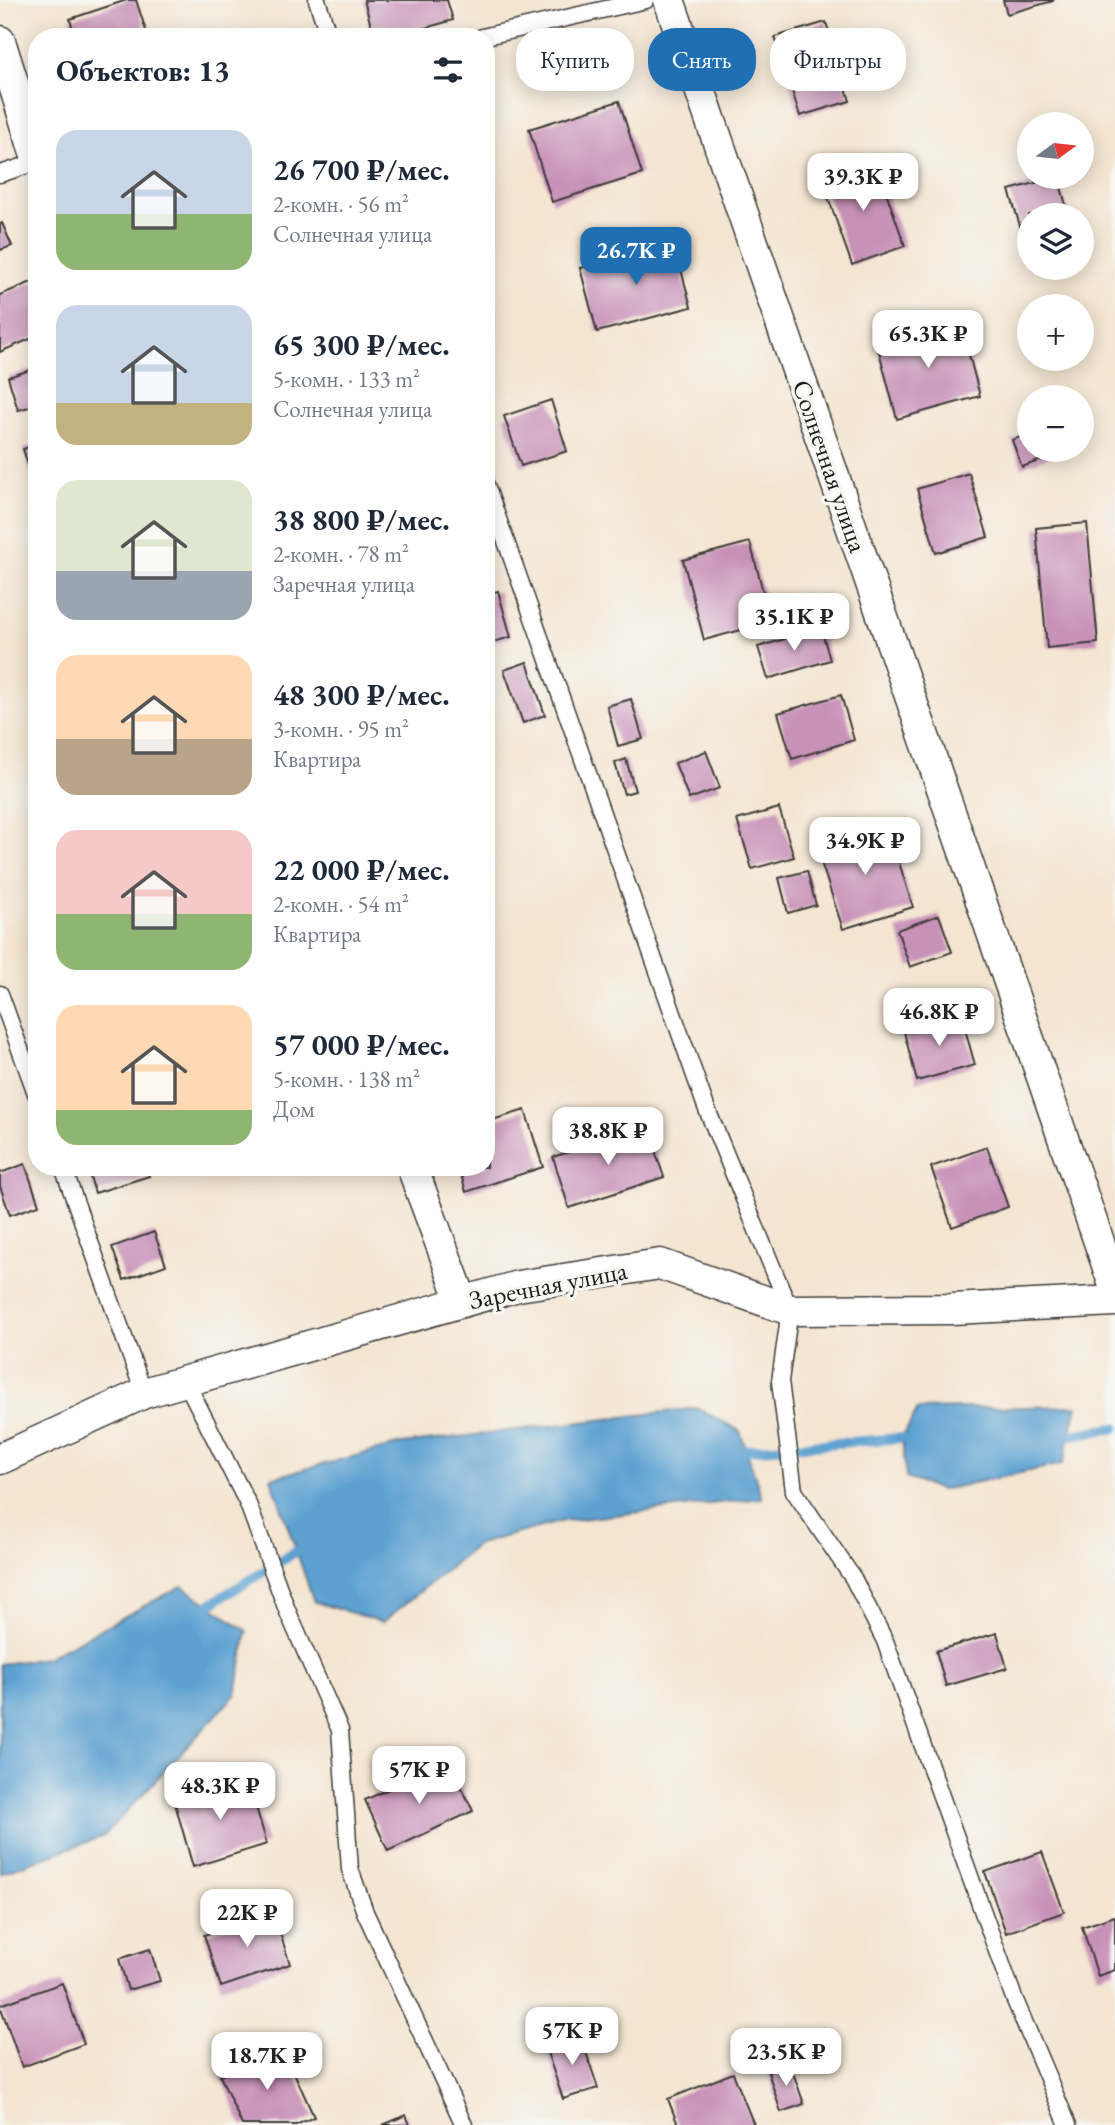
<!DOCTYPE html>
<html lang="ru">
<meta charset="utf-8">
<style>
:root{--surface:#fff;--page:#f6f6f7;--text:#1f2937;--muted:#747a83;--accent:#1f6fb2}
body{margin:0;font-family:"EB Garamond",serif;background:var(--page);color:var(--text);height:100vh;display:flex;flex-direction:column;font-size:26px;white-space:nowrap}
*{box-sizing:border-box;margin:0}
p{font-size:23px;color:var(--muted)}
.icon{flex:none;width:38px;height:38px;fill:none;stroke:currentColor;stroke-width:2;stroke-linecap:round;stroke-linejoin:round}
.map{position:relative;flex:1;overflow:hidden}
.panel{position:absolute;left:28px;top:28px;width:467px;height:1148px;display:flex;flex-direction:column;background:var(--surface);border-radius:28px;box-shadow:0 4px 18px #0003}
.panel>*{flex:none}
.guide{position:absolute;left:516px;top:28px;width:494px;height:63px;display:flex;gap:14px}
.needle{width:46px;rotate:75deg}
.fabs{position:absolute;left:1017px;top:112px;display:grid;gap:14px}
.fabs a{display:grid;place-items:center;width:77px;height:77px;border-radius:50%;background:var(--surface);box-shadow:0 4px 18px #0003;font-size:35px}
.price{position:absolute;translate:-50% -60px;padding:0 16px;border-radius:14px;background:#fff;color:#222;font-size:23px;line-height:46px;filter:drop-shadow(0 2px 4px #0008)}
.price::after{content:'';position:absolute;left:50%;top:42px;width:21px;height:16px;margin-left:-10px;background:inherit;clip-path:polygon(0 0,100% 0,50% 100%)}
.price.on{background:var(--accent);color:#fff}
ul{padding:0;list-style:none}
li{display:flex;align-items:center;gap:21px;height:175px;padding:0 28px}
li span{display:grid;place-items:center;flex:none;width:196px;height:140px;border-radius:21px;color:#555}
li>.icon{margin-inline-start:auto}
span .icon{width:84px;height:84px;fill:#fffc;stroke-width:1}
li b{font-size:30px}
h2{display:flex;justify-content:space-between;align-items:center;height:84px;padding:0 28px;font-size:30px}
.tag{padding:0 24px;border-radius:28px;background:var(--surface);box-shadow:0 4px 18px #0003;font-size:24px;line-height:63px}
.tag.on{background:var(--accent);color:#fff}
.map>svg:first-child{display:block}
.water{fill:#5da1d1;stroke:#3c5e76;stroke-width:2}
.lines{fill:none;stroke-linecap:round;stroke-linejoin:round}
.stream{stroke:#5da1d1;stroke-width:10}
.building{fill:#c891b8}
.lane-casing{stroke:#3c3a37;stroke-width:19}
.street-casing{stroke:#3c3a37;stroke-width:33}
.lane{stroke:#fff;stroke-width:16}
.street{stroke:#fff;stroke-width:30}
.labels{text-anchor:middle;stroke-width:7;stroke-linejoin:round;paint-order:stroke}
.street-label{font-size:26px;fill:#1c1c1c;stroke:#f6f6f2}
</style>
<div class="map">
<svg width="1115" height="2125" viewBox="0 0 1115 2125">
<rect width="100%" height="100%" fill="#f6f6f2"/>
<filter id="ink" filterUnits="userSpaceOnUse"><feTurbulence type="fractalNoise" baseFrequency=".0143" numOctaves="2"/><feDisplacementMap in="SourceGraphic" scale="14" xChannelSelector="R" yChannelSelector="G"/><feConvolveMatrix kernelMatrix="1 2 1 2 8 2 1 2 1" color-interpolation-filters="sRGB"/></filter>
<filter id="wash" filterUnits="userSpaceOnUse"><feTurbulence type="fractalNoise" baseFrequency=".00686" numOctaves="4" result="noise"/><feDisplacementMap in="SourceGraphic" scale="28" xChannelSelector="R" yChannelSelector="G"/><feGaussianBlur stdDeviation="1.57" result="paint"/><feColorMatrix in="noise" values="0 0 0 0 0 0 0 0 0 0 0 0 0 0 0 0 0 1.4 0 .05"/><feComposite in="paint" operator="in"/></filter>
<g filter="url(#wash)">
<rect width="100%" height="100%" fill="#f4e5d1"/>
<path class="water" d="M1077,1406L1063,1464L941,1490L906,1478L902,1438L918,1409Z
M697,1408L740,1431L762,1498L563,1521L478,1544L383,1622L314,1602L271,1478L401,1444Z
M182,1586L247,1631L236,1694L104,1836L0,1873V1664L46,1658Z"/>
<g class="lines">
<path class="stream" d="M1070,1435L1115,1428
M746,1450L902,1438
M209,1605L297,1551"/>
</g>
<g id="blocks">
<path class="building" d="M127,0H136L148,37H75L70,19Z
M364,0H447L453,20L394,37H374Z
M1003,0H1053V1L1007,14Z
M826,22L850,101L800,116L775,37Z
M619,101L642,174L552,202L529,129Z
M875,161L905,246L852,265L822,180Z
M1058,177L1069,215H1029V238L1024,239L1009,190Z
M2,223L12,246L0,250V224Z
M674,243L691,307L597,332L580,268Z
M34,281L37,289V336L0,352V295Z
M960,321L980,396L897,419L877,344Z
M37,368V405L18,410L8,377Z
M551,400L567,451L521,466L504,416Z
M1029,434V450L1064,452L1022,467L1012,440Z
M37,444V490H36L23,449Z
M969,473L988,537L936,553L917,489Z
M1087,523L1098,643L1047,648L1036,528Z
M750,542L771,622L704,640L683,560Z
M498,591L511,637L486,644V594Z
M821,628L830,660L768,679L758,647Z
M527,662L545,715L523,723L504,670Z
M841,695L854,740L792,759L778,713Z
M631,699L643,739L618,746L607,706Z
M706,751L720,788L689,799L675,763Z
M626,759L635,791L624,794L615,763Z
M779,808L794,857L752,869L737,820Z
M887,824L913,907L843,929L816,847Z
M807,871L816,905L788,913L779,878Z
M939,915L952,952L910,967L897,930Z
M961,1015L975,1065L917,1081L904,1032Z
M525,1110L543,1167L466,1192L459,1167H486V1122Z
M647,1127L664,1177L569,1208L553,1157Z
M987,1147L1008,1207L952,1227L931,1167Z
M25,1164L39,1205L10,1215L0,1186V1173Z
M87,1167H146L149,1176L95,1193Z
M154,1232L166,1265L124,1280L112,1247Z
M997,1633L1007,1668L946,1686L936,1651Z
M449,1761L473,1811L388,1851L365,1800Z
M247,1777L267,1844L193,1867L174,1800Z
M1042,1852L1064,1912L1006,1933L985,1872Z
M273,1911L290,1964L221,1987L204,1935Z
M1115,1916V1970L1098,1976L1082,1927Z
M150,1949L160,1981L128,1990L119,1959Z
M62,1983L84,2044L22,2067L0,2005Z
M580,2034L598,2088L563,2099L545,2046Z
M283,2048L314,2117L296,2125H242L220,2076Z
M790,2064L804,2104L781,2112L768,2072Z
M733,2073L754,2125H678L668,2099Z
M406,2115L410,2125H383Z"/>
</g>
</g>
<g filter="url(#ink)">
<use href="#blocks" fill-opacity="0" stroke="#3c3a37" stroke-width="2"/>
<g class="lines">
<defs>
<path id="lane" d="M317,0L329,37
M482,37L646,0
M0,174L37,162
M486,485L706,1107L790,1310L780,1381L794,1491L853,1578L885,1641L1014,1998L1068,2125
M0,994L37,1096
M63,1167L144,1393
M186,1382L248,1504L287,1610L340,1730L350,1869L365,1912L464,2125"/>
<path id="street" d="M669,0L1115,1288
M0,41L37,159
M412,1167L462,1301
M0,1459L144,1393L518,1286L660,1264L790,1310L952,1309L1115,1301"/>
</defs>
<use href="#lane" class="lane-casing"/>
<use href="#street" class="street-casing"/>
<use href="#lane" class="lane"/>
<use href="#street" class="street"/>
</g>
</g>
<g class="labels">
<g class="street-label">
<text transform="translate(830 466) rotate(71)" y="9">Солнечная улица</text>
<text transform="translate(548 1285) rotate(-11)" y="9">Заречная улица</text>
</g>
</g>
</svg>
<div class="fabs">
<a><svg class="needle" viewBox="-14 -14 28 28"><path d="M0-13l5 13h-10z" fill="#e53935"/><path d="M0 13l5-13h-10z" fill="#747a83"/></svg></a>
<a><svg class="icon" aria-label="layers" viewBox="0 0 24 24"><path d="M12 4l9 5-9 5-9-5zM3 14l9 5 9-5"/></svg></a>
<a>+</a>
<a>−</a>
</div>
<b class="price" style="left:863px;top:213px">39.3K ₽</b>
<b class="price on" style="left:636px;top:287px">26.7K ₽</b>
<b class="price" style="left:928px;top:370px">65.3K ₽</b>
<b class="price" style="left:794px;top:653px">35.1K ₽</b>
<b class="price" style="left:865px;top:877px">34.9K ₽</b>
<b class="price" style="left:939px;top:1048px">46.8K ₽</b>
<b class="price" style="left:608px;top:1167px">38.8K ₽</b>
<b class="price" style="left:419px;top:1806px">57K ₽</b>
<b class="price" style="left:220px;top:1822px">48.3K ₽</b>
<b class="price" style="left:247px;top:1949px">22K ₽</b>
<b class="price" style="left:572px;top:2067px">57K ₽</b>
<b class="price" style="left:786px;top:2088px">23.5K ₽</b>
<b class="price" style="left:267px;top:2092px">18.7K ₽</b>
<div class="guide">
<a class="tag">Купить</a>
<a class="tag on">Снять</a>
<a class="tag">Фильтры</a>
</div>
<section class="panel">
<h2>Объектов: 13<svg class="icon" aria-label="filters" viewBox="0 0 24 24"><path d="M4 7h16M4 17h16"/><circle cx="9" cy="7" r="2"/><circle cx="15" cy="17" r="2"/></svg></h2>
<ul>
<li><span style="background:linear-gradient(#c9d6e8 60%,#8fb573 0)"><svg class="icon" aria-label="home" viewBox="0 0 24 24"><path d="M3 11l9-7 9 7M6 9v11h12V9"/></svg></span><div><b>26 700 ₽/мес.</b><p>2-комн. · 56 m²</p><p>Солнечная улица</p></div></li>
<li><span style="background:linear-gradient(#c9d6e8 70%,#c2b280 0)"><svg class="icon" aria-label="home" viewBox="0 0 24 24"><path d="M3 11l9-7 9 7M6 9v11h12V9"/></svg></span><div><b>65 300 ₽/мес.</b><p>5-комн. · 133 m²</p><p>Солнечная улица</p></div></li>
<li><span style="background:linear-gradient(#dfe7d0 65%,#9aa5b1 0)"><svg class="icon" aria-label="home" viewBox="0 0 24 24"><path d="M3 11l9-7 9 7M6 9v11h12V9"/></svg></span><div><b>38 800 ₽/мес.</b><p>2-комн. · 78 m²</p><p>Заречная улица</p></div></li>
<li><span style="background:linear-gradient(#ffd9b3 60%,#b9a48a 0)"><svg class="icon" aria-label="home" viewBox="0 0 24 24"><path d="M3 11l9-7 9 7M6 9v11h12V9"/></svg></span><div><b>48 300 ₽/мес.</b><p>3-комн. · 95 m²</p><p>Квартира</p></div></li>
<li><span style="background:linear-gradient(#f6c9c9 60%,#8fb573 0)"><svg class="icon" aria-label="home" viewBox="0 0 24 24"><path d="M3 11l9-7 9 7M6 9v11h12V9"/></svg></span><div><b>22 000 ₽/мес.</b><p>2-комн. · 54 m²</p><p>Квартира</p></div></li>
<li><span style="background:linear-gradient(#ffd9b3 75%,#8fb573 0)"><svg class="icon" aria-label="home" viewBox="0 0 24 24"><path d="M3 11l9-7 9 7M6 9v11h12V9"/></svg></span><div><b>57 000 ₽/мес.</b><p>5-комн. · 138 m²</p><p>Дом</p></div></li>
</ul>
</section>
</div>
